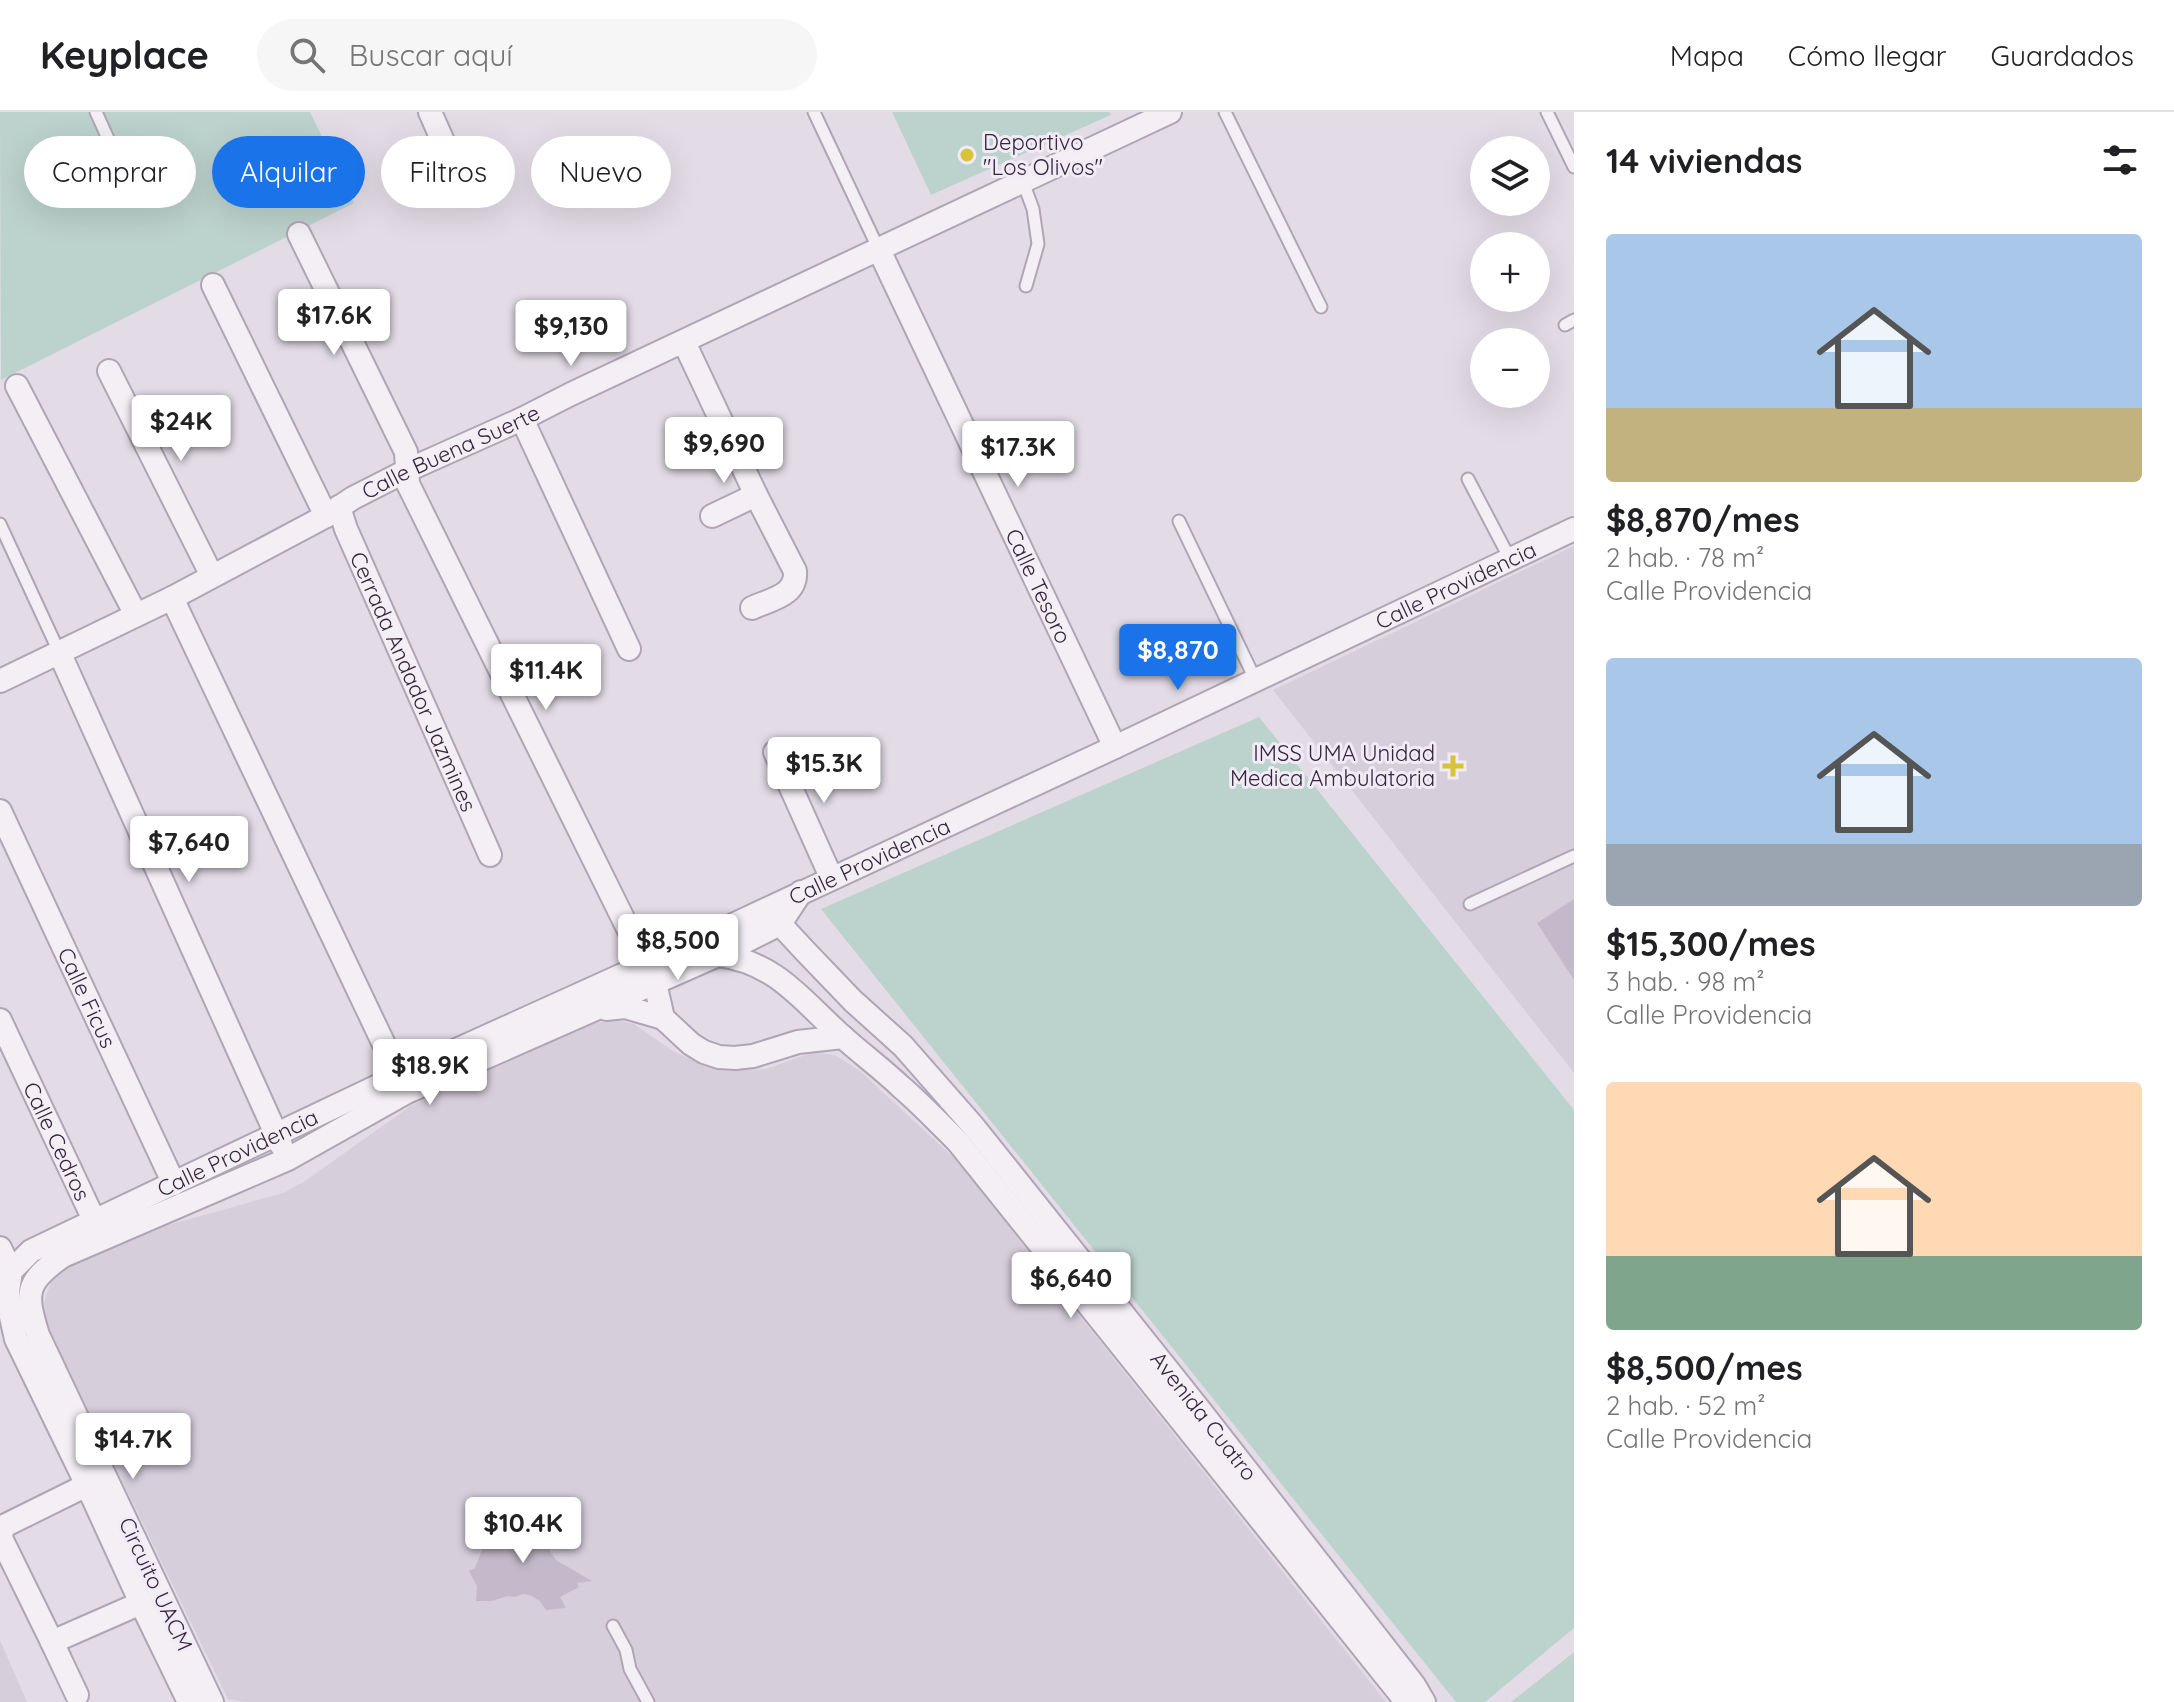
<!DOCTYPE html>
<html lang="es">
<meta charset="utf-8">
<style>
:root{--surface:#fff;--page:#f6f6f6;--text:#202124;--muted:#757577;--line:#e0e0e0;--accent:#1a73e8}
body{margin:0;font-family:Quicksand,sans-serif;background:var(--page);color:var(--text);height:100vh;display:flex;flex-direction:column;font-size:30px;white-space:nowrap}
*{box-sizing:border-box;margin:0}
p{font-size:26px;color:var(--muted)}
.icon{flex:none;width:44px;height:44px;fill:none;stroke:currentColor;stroke-width:2;stroke-linecap:round;stroke-linejoin:round}
.map{position:relative;flex:1;overflow:hidden}
.sheet{display:flex;flex-direction:column;background:var(--surface);width:600px}
.sheet>*{flex:none}
.guide{position:absolute;left:24px;top:24px;width:760px;height:72px;display:flex;gap:16px}
.controls{position:absolute;left:1470px;top:24px;display:grid;gap:16px}
.controls a{display:grid;place-items:center;width:80px;height:80px;border-radius:50%;background:var(--surface);box-shadow:0 8px 32px #0002;font-size:40px}
.price{position:absolute;translate:-50% -68px;padding:0 18px;border-radius:8px;background:#fff;color:#222;font-size:26px;line-height:52px;filter:drop-shadow(0 2px 4px #0008)}
.price::after{content:'';position:absolute;left:50%;top:48px;width:24px;height:18px;margin-left:-12px;background:inherit;clip-path:polygon(0 0,100% 0,50% 100%)}
.price.current{background:var(--accent);color:#fff}
ul{padding:0;list-style:none}
li{display:grid;align-content:center;gap:16px;height:424px;padding:0 32px}
li span{display:grid;place-items:center;height:248px;border-radius:8px;color:#555}
li>.icon{margin-inline-start:auto}
span .icon{width:144px;height:144px;fill:#fffc;stroke-width:1}
li b{font-size:34px}
h2{display:flex;justify-content:space-between;align-items:center;height:96px;padding:0 32px;font-size:34px}
.tag{padding:0 28px;border-radius:36px;background:var(--surface);box-shadow:0 8px 32px #0002;font-size:28px;line-height:72px}
.tag.current{background:var(--accent);color:#fff}
header{display:flex;align-items:center;gap:48px;box-sizing:border-box;height:112px;padding:0 40px;background:var(--surface);border-bottom:2px solid var(--line)}
header strong{font-size:38px}
nav{display:flex;gap:44px;margin-inline-start:auto;font-size:28px}
.search{width:560px;height:72px;background:var(--page);display:flex;align-items:center;gap:20px;box-sizing:border-box;padding:0 28px;border-radius:44px;color:var(--muted);font-size:30px}
main{display:flex;flex:1;min-height:0}
.map>svg:first-child{display:block}
.built{fill:#d7cedc}
.green{fill:#bcd2cd}
.building{fill:#c4b9ca}
.lines{fill:none;stroke-linecap:round;stroke-linejoin:round}
.service-casing{stroke:#afa5b4;stroke-width:15}
.minor-casing{stroke:#afa5b4;stroke-width:26}
.service{stroke:#f3eff5;stroke-width:11}
.minor{stroke:#f3eff5;stroke-width:22}
.poi-dot{fill:#d6c337;stroke:#f1ebf5;stroke-width:3}
.labels{text-anchor:middle;stroke-width:6;stroke-linejoin:round;paint-order:stroke}
.poi-label{font-size:22px;fill:#36253e;stroke:#f1ebf5;text-anchor:start}
.street-label{font-size:22px;fill:#36253e;stroke:#f1ebf5}
</style>
<header>
<strong>Keyplace</strong>
<div class="search"><svg class="icon" aria-label="search" viewBox="0 0 24 24"><circle cx="10" cy="10" r="6"/><path d="M15 15l6 6"/></svg>Buscar aquí</div>
<nav><a>Mapa</a><a>Cómo llegar</a><a>Guardados</a></nav>
</header>
<main>
<div class="map">
<svg width="1574" height="1590" viewBox="0 0 1574 1590">
<rect width="100%" height="100%" fill="#e3dce7"/>
<path class="built" d="M1574,434V961L1273,578Z
M616,908L634,912L673,939L703,953L738,958L766,957L814,940L835,943L860,959L955,1047L1386,1590H245L228,1587L48,1216L44,1202L45,1187L51,1170L61,1159L77,1150L165,1114L283,1081L305,1069L412,993L590,912Z
M0,1528L27,1590H0Z"/>
<path class="green" d="M0,0H310L354,91L1,268Z
M892,0H1109L1111,3L931,83Z
M1259,605L1574,998V1516L1485,1590H1456L821,797Z
M1574,1540V1590H1511L1573,1541Z"/>
<path class="building" d="M1574,787V868L1537,811Z
M538,1398L540,1407L547,1412L544,1420L546,1428L550,1434V1439L556,1448L592,1469L577,1471L579,1475L560,1485L566,1496L546,1498L540,1489L530,1483L523,1482L515,1485L508,1484L491,1489H476L477,1474L469,1459L475,1456L487,1425L501,1416L507,1407Z"/>
<g class="lines">
<defs>
<path id="service" d="M96,0L110,31
M814,0L879,138
M1225,0L1321,195
M1547,0L1574,55
M1023,70L1033,97L1038,132L1026,174
M1565,213L1574,208
M1468,367L1510,447
M1179,409L1256,569
M0,412L60,542
M1470,792L1574,744
M613,1514L626,1538L630,1557L648,1590"/>
<g id="minor">
<path d="M430,0L449,43"/>
<path d="M299,122L406,340L408,372L655,871L663,906"/>
<path id="s1" d="M879,138L1115,635"/>
<path d="M213,173L326,404"/>
<path d="M684,230L756,383L795,459C797,484 771,487 752,496"/>
<path d="M109,259L212,464"/>
<path d="M17,274L136,503"/>
<path d="M522,307L629,537"/>
<path id="s2" d="M339,395L346,417L490,743"/>
<path d="M712,404L756,383"/>
<path d="M172,486L399,964"/>
<path d="M60,542L281,1033"/>
<path id="s3" d="M0,569L172,486L326,404L353,386L408,358L522,307L571,282L1170,0"/>
<path d="M775,640L831,765"/>
<path id="s4" d="M0,699L174,1072"/>
<path id="s5" d="M773,798L780,812L805,839L853,889L903,934L974,1015L1199,1297L1414,1573L1424,1590"/>
<path d="M718,843C777,850 803,890 844,926C862,942 882,957 900,974C920,991 939,1011 958,1030L1401,1583L1404,1590"/>
<path d="M606,897L625,895L663,906L691,932L704,940L719,945L735,946L753,944L798,930L843,925"/>
<path id="s6" d="M0,908L94,1108"/>
<path d="M0,1136L11,1159"/>
<path d="M87,1373L6,1413L2,1418L1,1426L52,1530L141,1491"/>
<path d="M52,1530L77,1583"/>
<path id="s7" d="M189,1590L141,1491L87,1373L16,1227L10,1200L8,1179L11,1159L31,1139L399,964L737,811L1115,635L1574,417"/>
<path d="M212,1590L38,1223C25,1181 25,1170 63,1144L288,1047L407,980L718,843L780,812L801,780"/>
</g>
</defs>
<use href="#service" class="service-casing"/>
<use href="#minor" class="minor-casing"/>
<use href="#service" class="service"/>
<use href="#minor" class="minor"/>
</g>
<g class="poi-dot">
<circle cx="967" cy="43" r="8"/>
<path d="M1449 642h8v8h8v8h-8v8h-8v-8h-8v-8h8z"/>
</g>
<g class="labels">
<g class="poi-label">
<text x="983" y="38">Deportivo<tspan x="983" dy="25">"Los Olivos"</tspan></text>
<text x="1435" y="649" text-anchor="end">IMSS UMA Unidad<tspan x="1435" dy="25">Medica Ambulatoria</tspan></text>
</g>
<g class="street-label">
<text dy="8" stroke="none"><textPath href="#s3" startOffset="506">Calle Buena Suerte</textPath></text>
<text dy="8" stroke="none"><textPath href="#s1" startOffset="372">Calle Tesoro</textPath></text>
<text dy="8" stroke="none"><textPath href="#s7" startOffset="2072">Calle Providencia</textPath></text>
<text dy="8" stroke="none"><textPath href="#s2" startOffset="190">Cerrada Andador Jazmines</textPath></text>
<text dy="8" stroke="none"><textPath href="#s7" startOffset="1424">Calle Providencia</textPath></text>
<text dy="8" stroke="none"><textPath href="#s4" startOffset="206">Calle Ficus</textPath></text>
<text dy="8" stroke="none"><textPath href="#s6" startOffset="134">Calle Cedros</textPath></text>
<text dy="8" stroke="none"><textPath href="#s7" startOffset="728">Calle Providencia</textPath></text>
<text dy="8" stroke="none"><textPath href="#s5" startOffset="666">Avenida Cuatro</textPath></text>
<text transform="translate(156 1472) rotate(65)" y="8">Circuito UACM</text>
</g>
</g>
</svg>
<div class="controls">
<a><svg class="icon" aria-label="layers" viewBox="0 0 24 24"><path d="M12 4l9 5-9 5-9-5zM3 14l9 5 9-5"/></svg></a>
<a>+</a>
<a>−</a>
</div>
<b class="price" style="left:334px;top:245px">$17.6K</b>
<b class="price" style="left:571px;top:256px">$9,130</b>
<b class="price" style="left:181px;top:351px">$24K</b>
<b class="price" style="left:724px;top:373px">$9,690</b>
<b class="price" style="left:1018px;top:377px">$17.3K</b>
<b class="price current" style="left:1178px;top:580px">$8,870</b>
<b class="price" style="left:546px;top:600px">$11.4K</b>
<b class="price" style="left:824px;top:693px">$15.3K</b>
<b class="price" style="left:189px;top:772px">$7,640</b>
<b class="price" style="left:678px;top:870px">$8,500</b>
<b class="price" style="left:430px;top:995px">$18.9K</b>
<b class="price" style="left:1071px;top:1208px">$6,640</b>
<b class="price" style="left:133px;top:1369px">$14.7K</b>
<b class="price" style="left:523px;top:1453px">$10.4K</b>
<div class="guide">
<a class="tag">Comprar</a>
<a class="tag current">Alquilar</a>
<a class="tag">Filtros</a>
<a class="tag">Nuevo</a>
</div>
</div>
<section class="sheet">
<h2>14 viviendas<svg class="icon" aria-label="filters" viewBox="0 0 24 24"><path d="M4 7h16M4 17h16"/><circle cx="9" cy="7" r="2"/><circle cx="15" cy="17" r="2"/></svg></h2>
<ul>
<li><span style="background:linear-gradient(#a9c7e8 70%,#c2b280 0)"><svg class="icon" aria-label="home" viewBox="0 0 24 24"><path d="M3 11l9-7 9 7M6 9v11h12V9"/></svg></span><div><b>$8,870/mes</b><p>2 hab. · 78 m²</p><p>Calle Providencia</p></div></li>
<li><span style="background:linear-gradient(#a9c7e8 75%,#9aa5b1 0)"><svg class="icon" aria-label="home" viewBox="0 0 24 24"><path d="M3 11l9-7 9 7M6 9v11h12V9"/></svg></span><div><b>$15,300/mes</b><p>3 hab. · 98 m²</p><p>Calle Providencia</p></div></li>
<li><span style="background:linear-gradient(#ffd9b3 70%,#7fa58c 0)"><svg class="icon" aria-label="home" viewBox="0 0 24 24"><path d="M3 11l9-7 9 7M6 9v11h12V9"/></svg></span><div><b>$8,500/mes</b><p>2 hab. · 52 m²</p><p>Calle Providencia</p></div></li>
</ul>
</section>
</main>
